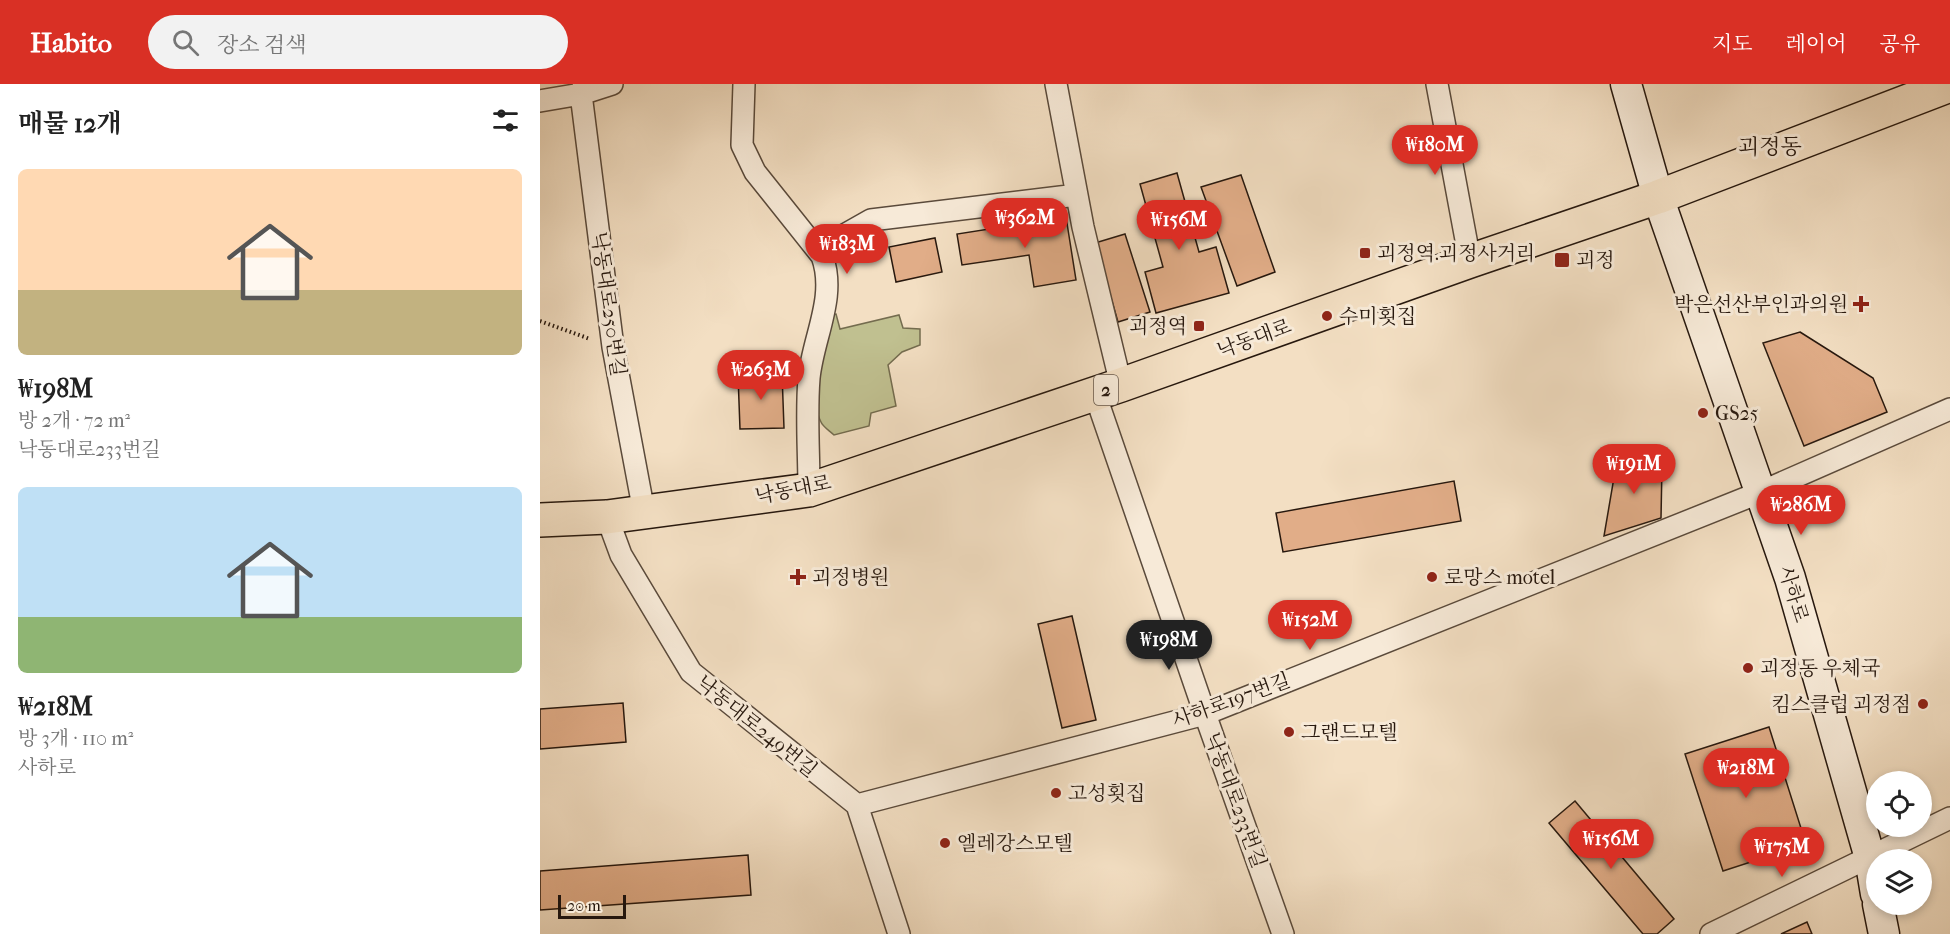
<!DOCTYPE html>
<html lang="ko">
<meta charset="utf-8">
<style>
:root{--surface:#fff;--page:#f2f2f2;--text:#222;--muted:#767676;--accent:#d93025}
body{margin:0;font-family:"IM FELL French Canon","Noto Serif KR",serif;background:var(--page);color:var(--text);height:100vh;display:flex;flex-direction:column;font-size:22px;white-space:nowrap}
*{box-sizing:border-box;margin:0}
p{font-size:20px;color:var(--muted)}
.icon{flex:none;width:33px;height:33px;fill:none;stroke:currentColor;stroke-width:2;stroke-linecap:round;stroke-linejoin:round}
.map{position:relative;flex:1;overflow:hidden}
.drawer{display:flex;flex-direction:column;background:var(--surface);width:540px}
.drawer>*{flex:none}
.buttons{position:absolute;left:1326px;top:687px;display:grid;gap:12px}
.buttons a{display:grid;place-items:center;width:66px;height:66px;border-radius:50%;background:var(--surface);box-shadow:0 3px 9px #0003;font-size:30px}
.scale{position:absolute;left:18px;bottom:15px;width:68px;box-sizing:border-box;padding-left:6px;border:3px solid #27180e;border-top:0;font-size:16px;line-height:21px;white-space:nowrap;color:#27180e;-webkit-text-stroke:4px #f7ead8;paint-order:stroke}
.price{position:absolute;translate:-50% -51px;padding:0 14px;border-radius:21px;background:var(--accent);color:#fff;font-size:20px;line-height:39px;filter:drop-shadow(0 2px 3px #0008)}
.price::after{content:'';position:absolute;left:50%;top:36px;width:18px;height:14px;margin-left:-9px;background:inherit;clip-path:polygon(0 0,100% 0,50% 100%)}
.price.on{background:#222;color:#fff}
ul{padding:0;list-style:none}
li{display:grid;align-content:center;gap:12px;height:318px;padding:0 18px}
li span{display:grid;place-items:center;height:186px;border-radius:9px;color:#555}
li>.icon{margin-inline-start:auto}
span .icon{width:108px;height:108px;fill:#fffc;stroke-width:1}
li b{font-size:26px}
h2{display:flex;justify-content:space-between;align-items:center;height:72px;padding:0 18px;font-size:26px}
header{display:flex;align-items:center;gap:36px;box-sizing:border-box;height:84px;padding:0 30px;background:var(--accent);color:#fff}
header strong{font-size:28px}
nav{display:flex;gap:33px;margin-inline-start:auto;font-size:21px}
.search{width:420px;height:54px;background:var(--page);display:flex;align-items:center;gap:15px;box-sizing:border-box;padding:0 21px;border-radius:33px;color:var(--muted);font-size:22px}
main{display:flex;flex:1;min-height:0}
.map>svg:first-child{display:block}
.green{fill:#c0c090;stroke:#746c4f;stroke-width:1.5}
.building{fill:#e1ad88;stroke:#27180e;stroke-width:1.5}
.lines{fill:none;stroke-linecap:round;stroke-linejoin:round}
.street-casing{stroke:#5a4a3b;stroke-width:24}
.secondary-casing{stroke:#27180e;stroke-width:33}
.primary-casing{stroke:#27180e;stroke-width:36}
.path{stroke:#27180e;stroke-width:4;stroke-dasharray:1.5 3;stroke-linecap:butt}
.street{stroke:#f7ead8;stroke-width:21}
.secondary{stroke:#f7ead8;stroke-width:30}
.primary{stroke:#f3dfc3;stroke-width:33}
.poi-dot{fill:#8f2418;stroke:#f7ead8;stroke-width:2}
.labels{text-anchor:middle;stroke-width:6;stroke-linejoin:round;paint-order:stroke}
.shield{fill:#f7ead8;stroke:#65574b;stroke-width:1.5}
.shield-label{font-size:18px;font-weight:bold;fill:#27180e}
.poi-label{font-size:20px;fill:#27180e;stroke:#f7ead8;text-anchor:start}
.street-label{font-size:20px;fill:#27180e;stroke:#f7ead8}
.quarter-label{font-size:22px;fill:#27180e;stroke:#f7ead8}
</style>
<header>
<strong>Habito</strong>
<div class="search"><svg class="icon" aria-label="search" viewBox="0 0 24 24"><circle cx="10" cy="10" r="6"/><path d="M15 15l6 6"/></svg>장소 검색</div>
<nav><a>지도</a><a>레이어</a><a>공유</a></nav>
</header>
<main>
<section class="drawer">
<h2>매물 12개<svg class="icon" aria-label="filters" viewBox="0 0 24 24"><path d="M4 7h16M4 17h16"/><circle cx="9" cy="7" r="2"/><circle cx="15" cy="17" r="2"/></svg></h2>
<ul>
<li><span style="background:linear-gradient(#ffd9b3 65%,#c2b280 0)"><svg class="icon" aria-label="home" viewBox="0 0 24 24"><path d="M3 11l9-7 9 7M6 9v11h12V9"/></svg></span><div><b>₩198M</b><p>방 2개 · 72 m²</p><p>낙동대로233번길</p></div></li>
<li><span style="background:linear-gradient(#bfe0f5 70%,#8fb573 0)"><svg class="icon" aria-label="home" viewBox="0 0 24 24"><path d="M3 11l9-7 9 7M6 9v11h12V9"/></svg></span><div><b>₩218M</b><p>방 3개 · 110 m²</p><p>사하로</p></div></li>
</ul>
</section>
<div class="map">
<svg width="1410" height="850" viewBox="0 0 1410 850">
<rect width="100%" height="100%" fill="#f3dfc3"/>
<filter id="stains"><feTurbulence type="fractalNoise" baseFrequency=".00333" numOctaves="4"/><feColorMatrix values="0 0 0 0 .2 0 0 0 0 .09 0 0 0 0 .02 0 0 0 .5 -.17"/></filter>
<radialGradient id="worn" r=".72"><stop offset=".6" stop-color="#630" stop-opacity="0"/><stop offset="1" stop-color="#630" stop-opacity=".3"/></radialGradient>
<path class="green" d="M296,230L300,245L359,231L363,244L380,245V261L362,268L348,281L356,322L331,329L329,342L294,351C290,347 283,343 281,338C267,312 284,259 290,231Z"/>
<path class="building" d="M637,89L659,168L676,163L689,209L616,229L605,188L623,183L600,100Z
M701,91L735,188L697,202L661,103Z
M526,133L536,196L494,203L489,171L422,181L417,150Z
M585,150L610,228L578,238L555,159Z
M395,154L402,188L356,198L349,163Z
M1260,248L1333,294L1347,328L1264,362L1223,259Z
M242,289L244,344L200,345L198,291Z
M1078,370L1122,382L1121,434L1064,452Z
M914,397L921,437L743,468L736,429Z
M532,532L556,636L522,644L498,540Z
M83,619L86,658L0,665V625Z
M1229,643L1266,760L1183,787L1145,670Z
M1035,717L1134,835L1117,850H1103L1009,739Z
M208,771L211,811L0,826V787Z
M1267,838L1272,850H1241Z"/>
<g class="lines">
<defs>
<path id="street" d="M44,0L41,10L73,263L104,428
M204,0L202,61L215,88L282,172C297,213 273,253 269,294C266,331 269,369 269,406
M516,0L543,143L581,301
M897,0L930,177
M0,17L41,10L72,0
M278,166L331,136L537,111
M555,310L665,630L743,850
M67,433L81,471L151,588L317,721L359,850
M317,721L665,630L1221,408L1410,325
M1171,850L1410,734"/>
<path id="secondary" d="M1086,0L1118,113L1250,494L1330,774L1336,810
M1338,820L1344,850"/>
<path id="primary" d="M0,436L67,433L269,406L581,301L930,177L1118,113L1410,1"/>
</defs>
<use href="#street" class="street-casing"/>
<use href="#secondary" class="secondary-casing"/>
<use href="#primary" class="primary-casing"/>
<path class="path" d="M0,237L50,255"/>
<use href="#street" class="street"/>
<use href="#secondary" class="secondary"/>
<use href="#primary" class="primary"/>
</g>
<g class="poi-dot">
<rect x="819" y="163" width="12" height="12" rx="3"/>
<rect x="1014" y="168" width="16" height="16" rx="3"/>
<path d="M1318 211h6v6h6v6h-6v6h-6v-6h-6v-6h6z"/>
<circle cx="787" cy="232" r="6"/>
<rect x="653" y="236" width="12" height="12" rx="3"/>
<circle cx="1163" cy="329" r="6"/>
<path d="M255 484h6v6h6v6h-6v6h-6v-6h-6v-6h6z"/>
<circle cx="892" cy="493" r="6"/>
<circle cx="1208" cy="584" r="6"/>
<circle cx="1383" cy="620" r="6"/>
<circle cx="749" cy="648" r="6"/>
<circle cx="516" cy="709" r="6"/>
<circle cx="405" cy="759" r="6"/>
</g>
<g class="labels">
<rect class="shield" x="554" y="291" width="24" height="30" rx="4.5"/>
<g class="shield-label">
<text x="566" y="312">2</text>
</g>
<g class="poi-label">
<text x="837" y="176">괴정역.괴정사거리</text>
<text x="1036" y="183">괴정</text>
<text x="1308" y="227" text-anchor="end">박은선산부인과의원</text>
<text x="799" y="239">수미횟집</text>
<text x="647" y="249" text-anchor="end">괴정역</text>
<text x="1175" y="336">GS25</text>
<text x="272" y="500">괴정병원</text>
<text x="904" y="500">로망스 motel</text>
<text x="1220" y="591">괴정동 우체국</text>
<text x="1371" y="627" text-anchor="end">킴스클럽 괴정점</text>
<text x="761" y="655">그랜드모텔</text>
<text x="528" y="716">고성횟집</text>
<text x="417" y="766">엘레강스모텔</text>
</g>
<g class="street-label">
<text transform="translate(69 220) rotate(82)" y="7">낙동대로250번길</text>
<text transform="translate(714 254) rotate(-20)" y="7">낙동대로</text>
<text transform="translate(253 405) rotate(-11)" y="7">낙동대로</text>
<text transform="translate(1254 510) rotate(73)" y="7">사하로</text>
<text transform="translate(691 616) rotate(-20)" y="7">사하로197번길</text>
<text transform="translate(217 642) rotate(39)" y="7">낙동대로249번길</text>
<text transform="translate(696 716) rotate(70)" y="7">낙동대로233번길</text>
</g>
<g class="quarter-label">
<text x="1230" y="70">괴정동</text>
</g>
</g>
<rect width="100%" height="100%" filter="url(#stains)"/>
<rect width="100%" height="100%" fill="url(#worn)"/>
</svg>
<div class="buttons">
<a><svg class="icon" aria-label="locate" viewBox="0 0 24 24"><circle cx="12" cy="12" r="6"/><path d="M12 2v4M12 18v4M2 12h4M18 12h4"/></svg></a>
<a><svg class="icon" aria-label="layers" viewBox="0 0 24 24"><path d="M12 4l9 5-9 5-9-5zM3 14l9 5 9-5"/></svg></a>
</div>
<div class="scale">20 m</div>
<b class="price" style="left:895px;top:92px">₩180M</b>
<b class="price" style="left:485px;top:165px">₩362M</b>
<b class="price" style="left:639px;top:167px">₩156M</b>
<b class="price" style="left:307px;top:191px">₩183M</b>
<b class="price" style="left:221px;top:317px">₩263M</b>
<b class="price" style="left:1094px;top:411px">₩191M</b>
<b class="price" style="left:1261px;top:452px">₩286M</b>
<b class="price" style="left:770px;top:567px">₩152M</b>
<b class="price on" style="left:629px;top:587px">₩198M</b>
<b class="price" style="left:1206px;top:715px">₩218M</b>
<b class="price" style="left:1071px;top:786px">₩156M</b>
<b class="price" style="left:1242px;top:794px">₩175M</b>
</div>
</main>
